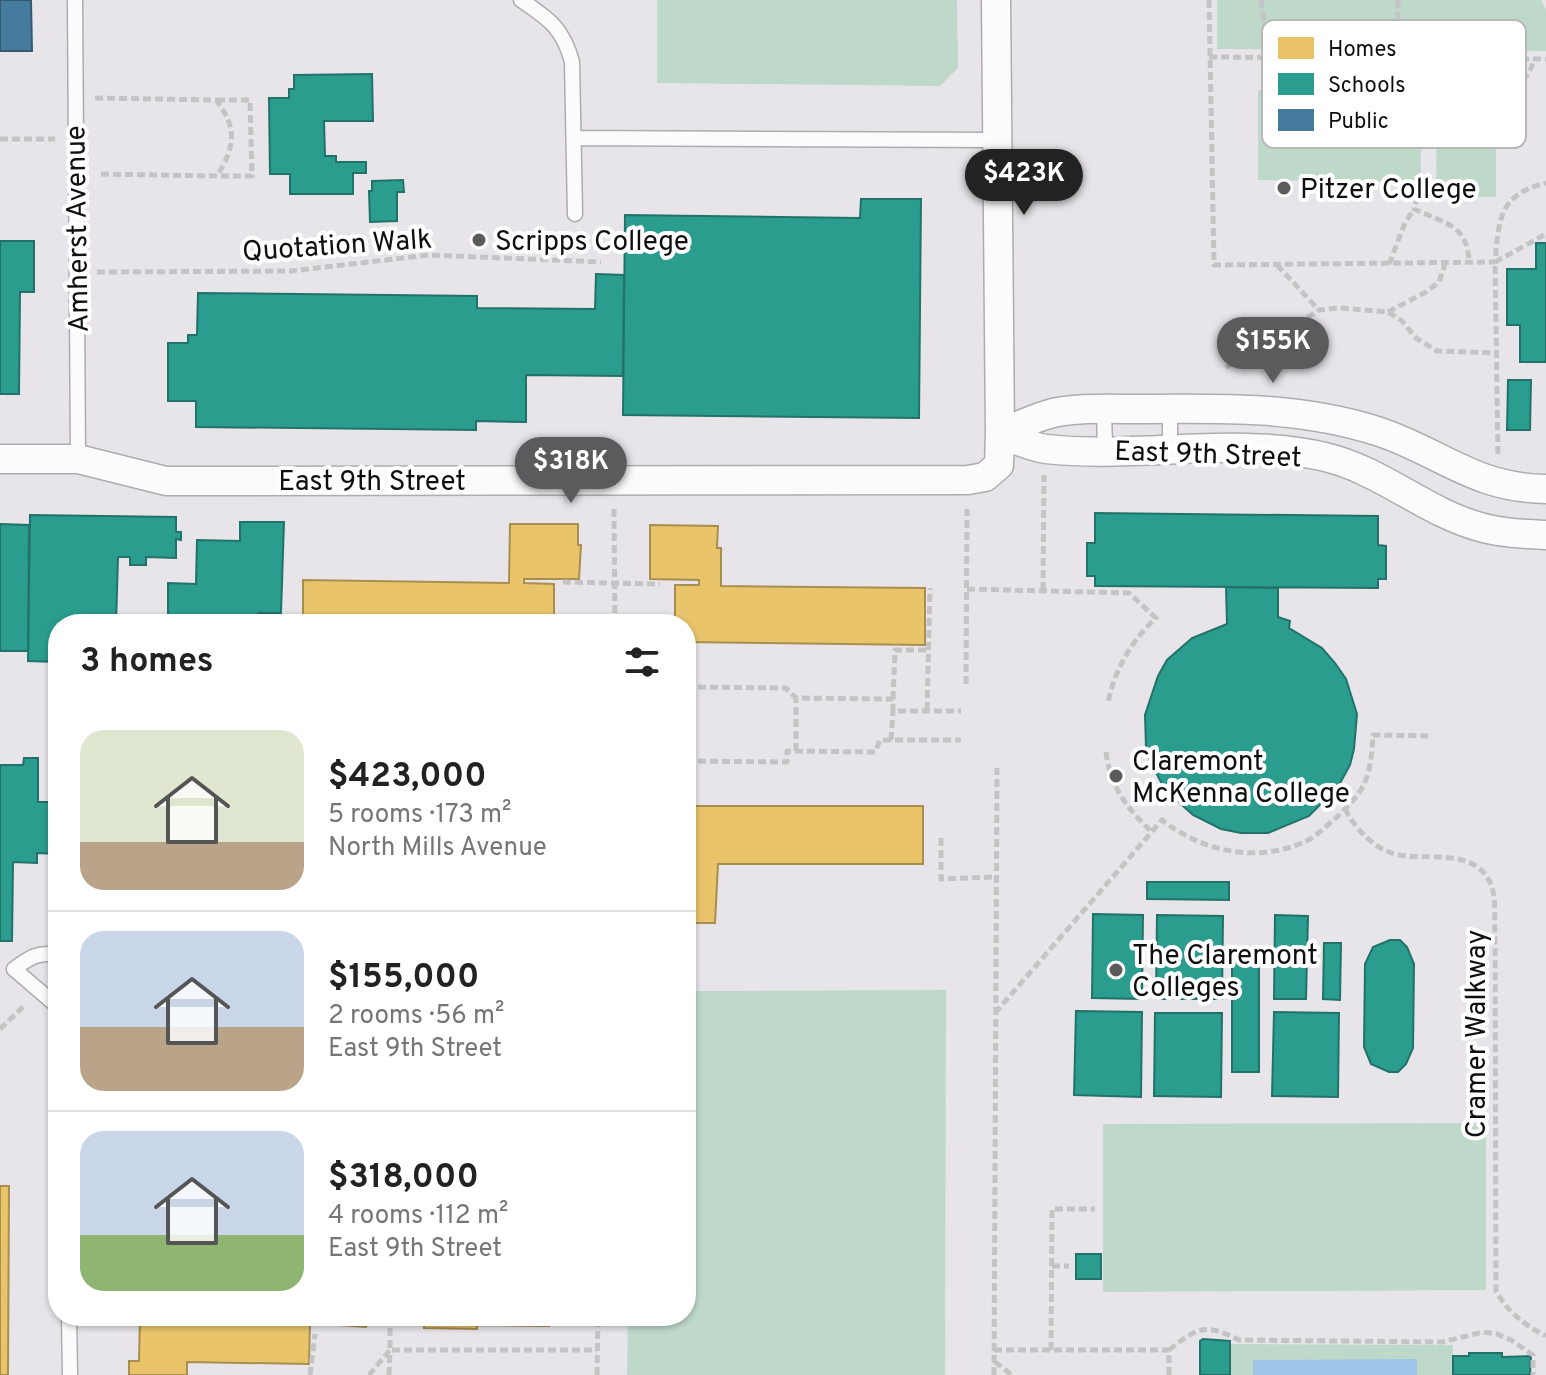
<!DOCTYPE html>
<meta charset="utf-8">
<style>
:root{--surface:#fff;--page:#f2f2f2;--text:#222;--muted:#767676;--line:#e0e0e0;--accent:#5b5a5d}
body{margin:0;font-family:Overpass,sans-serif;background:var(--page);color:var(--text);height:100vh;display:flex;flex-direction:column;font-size:30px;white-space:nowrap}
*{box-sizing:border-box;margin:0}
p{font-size:26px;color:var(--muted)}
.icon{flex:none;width:44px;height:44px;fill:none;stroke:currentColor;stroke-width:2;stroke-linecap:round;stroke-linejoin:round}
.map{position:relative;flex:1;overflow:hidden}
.panel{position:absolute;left:48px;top:614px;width:648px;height:712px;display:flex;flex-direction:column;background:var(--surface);border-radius:32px;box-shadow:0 2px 6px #0004}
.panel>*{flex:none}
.price{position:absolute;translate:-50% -68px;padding:0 18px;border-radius:28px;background:var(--accent);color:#fff;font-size:26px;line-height:52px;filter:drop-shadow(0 2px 4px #0008)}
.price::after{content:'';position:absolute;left:50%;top:48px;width:24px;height:18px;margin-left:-12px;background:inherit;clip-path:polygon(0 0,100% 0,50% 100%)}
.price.current{background:#222;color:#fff}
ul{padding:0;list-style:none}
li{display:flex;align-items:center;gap:24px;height:200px;padding:0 32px}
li+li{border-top:2px solid var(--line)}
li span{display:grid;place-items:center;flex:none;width:224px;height:160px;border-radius:24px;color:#555}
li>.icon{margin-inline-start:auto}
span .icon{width:96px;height:96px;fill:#fffc;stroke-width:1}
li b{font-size:34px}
h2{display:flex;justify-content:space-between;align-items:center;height:96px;padding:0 32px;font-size:34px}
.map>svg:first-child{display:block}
.green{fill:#bed9ca}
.water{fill:#9ec5e8}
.homes{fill:#e9c46a;stroke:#a88e4f;stroke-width:2}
.schools{fill:#2a9d8f;stroke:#227269;stroke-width:2}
.public{fill:#457b9d;stroke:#355b73;stroke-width:2}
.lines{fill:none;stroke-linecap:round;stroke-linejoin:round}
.service-casing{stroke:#aeacaf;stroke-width:17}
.minor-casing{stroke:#aeacaf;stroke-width:31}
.path{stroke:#c5c4c5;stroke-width:5;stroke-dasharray:8 4;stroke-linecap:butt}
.service{stroke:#fbfbfc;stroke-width:14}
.minor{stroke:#fbfbfc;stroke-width:28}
.poi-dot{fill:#5b5a5d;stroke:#fff;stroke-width:3}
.labels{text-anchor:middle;stroke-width:8;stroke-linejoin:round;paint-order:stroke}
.poi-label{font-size:28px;fill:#0f0f11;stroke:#fff;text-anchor:start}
.street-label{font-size:28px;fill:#0f0f11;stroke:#fff}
.key{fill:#fff;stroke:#b7b7b8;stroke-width:2}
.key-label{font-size:22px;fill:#0f0f11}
</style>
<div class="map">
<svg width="1546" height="1375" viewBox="0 0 1546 1375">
<rect width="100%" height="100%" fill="#e7e5e9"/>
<path class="green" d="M657,0H957L958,68L940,86L657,83Z
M1217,0H1541L1546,9V51L1217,49Z
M1258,90L1420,93L1421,182L1258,180Z
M1437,95H1496V197H1436Z
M946,990L945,1375H627L628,1316H686V991Z
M1486,1123V1290L1103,1292V1124Z
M1230,1344L1453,1345V1375H1230Z"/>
<path class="water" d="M1417,1359V1375H1253V1360Z"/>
<path class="homes" d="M510,524H578V545H581L579,579H524V583L554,584V624H303V580L509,583Z
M650,525L718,526L717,548H721V586L925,588V645L686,642V624H675V585H699V580L650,579Z
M686,806H923V864H718L715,923H686V868H695V865H686Z
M0,1186H9L8,1375H0Z
M140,1316H366V1327L310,1323L309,1364L187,1362V1375H129V1361H139Z
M424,1316H549V1326L477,1325V1329L424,1328Z"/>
<path class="schools" d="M372,74L373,121H324L325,156H336V162H366V173H353V194H290V174H270L269,98H289V89H294V75Z
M403,180L404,192H397V221L370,222L369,191H372V181Z
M861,199H921L919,418L623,415L625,215L860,218Z
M0,241H34V292H20L19,394H0Z
M1536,243H1546V362H1520V325H1507V269H1536Z
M596,274L624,275L623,376L526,375V422L476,421V430L196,427V401H168V343H188V335H197L198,293L477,296V308L595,309Z
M1508,380H1531L1530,430H1507Z
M1095,513L1378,516V545L1386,546V579H1378V588L1095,586V576H1087V543H1095Z
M30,515L176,517V532H181V540L176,539V558L146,557V565H130V557H118L116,624H58V662L28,661Z
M240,522H284L281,613H258L257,624H145V616L168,617V583L196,584L197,540L240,541Z
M0,524L29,525L28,651H0Z
M1226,587L1278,588V617L1290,621L1289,628L1322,648L1335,663L1346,679L1357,714L1354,749L1350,765L1338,787L1309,816L1268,833H1241L1221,829L1193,815L1165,790L1149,759L1146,747L1145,715L1158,676L1167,660L1192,638L1227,624Z
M24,758H38V802H58V854L37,853V863L13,862L12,941H0V765H23Z
M1147,882H1229V900L1147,899Z
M1093,914L1143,915L1142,999L1092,998Z
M1157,915L1223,916L1222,999H1156Z
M1275,915L1308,916L1306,999H1274Z
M1390,940H1400L1407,947L1414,964L1413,1048L1406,1064L1398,1072H1389L1371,1064L1364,1047L1365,964L1373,947Z
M1324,943H1341L1340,1000L1323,999Z
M1232,953H1259V1072H1232Z
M1076,1011L1142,1012L1141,1097L1074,1095Z
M1274,1012L1339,1013L1338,1097L1272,1096Z
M1155,1013H1222L1221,1097L1154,1096Z
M1076,1254H1101V1279H1076Z
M1203,1339L1230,1341V1375H1200V1341Z
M1469,1353H1502V1357L1531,1356L1530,1375H1453V1356H1469Z"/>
<path class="public" d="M0,0H31L32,51H0Z"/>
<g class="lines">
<defs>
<path id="service" d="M75,0L78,459
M521,0C549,19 563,28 572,62L575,214
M575,138L997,140
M1170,408V450
M1104,409L1105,450
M14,969L56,1005
M14,969C29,958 38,951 58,955
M58,1001V1104
M69,1316L70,1375"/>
<path id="minor" d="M1000,434C1015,439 1031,447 1046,449C1136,459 1238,436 1325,457C1381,470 1425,512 1480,527C1501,533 1524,534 1546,535
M1000,434C1015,427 1030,420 1046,415C1071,407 1110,409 1137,409C1219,408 1301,406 1380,432C1442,453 1474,488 1546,489
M0,459H78L166,481L968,480L985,477L999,465L1000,434L996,0"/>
</defs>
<use href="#service" class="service-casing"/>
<use href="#minor" class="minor-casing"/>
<path class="path" d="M1209,0L1214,265L1495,262C1499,220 1498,195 1546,183
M1261,0L1269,57
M1397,56L1398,0
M1407,56L1409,87C1448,88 1487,85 1526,77L1532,66V59
M1209,57L1546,59
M95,98L216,100C238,128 235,147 217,176L97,174
M217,100H250L252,176H217
M0,139H55
M1421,185L1414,209C1444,223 1469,225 1469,264
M1389,264L1405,223L1414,209
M1277,265L1319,310
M97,272L291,271L429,255L601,262
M1388,312L1426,292L1439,282L1445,264
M1226,368L1256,345L1280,335L1319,310L1340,308L1388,312L1402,321L1416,338L1437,351L1496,353
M1498,454L1495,262L1546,234
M614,509L615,624
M563,582L660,584
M967,589L1129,593L1156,618C1131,641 1115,670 1108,702
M1043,590L1044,475
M130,617V624
M966,684L967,509
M686,687L786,688L796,698L893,699V711H961
M893,699L895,650H927
M927,710L930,588
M891,740L893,711
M796,751V698
M1106,752C1110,786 1127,809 1152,832
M686,761L787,762V751L875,752L880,740H961
M1345,809C1354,827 1374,849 1395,854C1425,862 1481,844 1493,891C1496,904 1494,921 1495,934L1496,1291C1508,1312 1524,1325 1546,1336
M941,838V879L995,877
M995,1013L1162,820C1202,851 1253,863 1302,843C1315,838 1326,826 1337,817C1347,807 1358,797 1364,784C1371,769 1372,751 1373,735L1432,736
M0,1029L25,1005
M1052,1266H1069
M390,1316V1350H597
M994,1350H1169V1375
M1051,1350L1052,1209H1095
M1169,1350C1198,1327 1205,1323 1239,1340L1442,1342L1483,1332L1497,1334L1511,1340L1533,1355V1375
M995,1362L1012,1375
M310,1375L315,1334
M369,1375L390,1350
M389,1375L390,1351
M597,1375L598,1316
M994,1375L997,768"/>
<use href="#service" class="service"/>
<use href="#minor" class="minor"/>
</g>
<g class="poi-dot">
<circle cx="1284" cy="188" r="8"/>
<circle cx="479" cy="240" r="8"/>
<circle cx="1116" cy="776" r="8"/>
<circle cx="1116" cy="970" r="8"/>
</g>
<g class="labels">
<g class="poi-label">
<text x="1300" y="198">Pitzer College</text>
<text x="495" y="250">Scripps College</text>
<text x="1132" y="770">Claremont<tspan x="1132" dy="32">McKenna College</tspan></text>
<text x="1132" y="964">The Claremont<tspan x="1132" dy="32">Colleges</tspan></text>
</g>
<g class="street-label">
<text transform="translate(76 229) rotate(-91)" y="10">Amherst Avenue</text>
<text transform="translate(337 244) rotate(-4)" y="10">Quotation Walk</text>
<text transform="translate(1208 453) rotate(2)" y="10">East 9th Street</text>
<text x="372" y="490">East 9th Street</text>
<text transform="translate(1475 1034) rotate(-90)" y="10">Cramer Walkway</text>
</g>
</g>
<rect x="1262" y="20" width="264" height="128" rx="12" class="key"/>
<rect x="1278" y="37" width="36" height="22" fill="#e9c46a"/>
<rect x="1278" y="73" width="36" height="22" fill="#2a9d8f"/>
<rect x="1278" y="109" width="36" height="22" fill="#457b9d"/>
<g class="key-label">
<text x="1328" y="56">Homes</text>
<text x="1328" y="92">Schools</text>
<text x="1328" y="128">Public</text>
</g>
</svg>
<b class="price current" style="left:1024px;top:217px">$423K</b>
<b class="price" style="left:1273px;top:385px">$155K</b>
<b class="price" style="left:571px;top:505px">$318K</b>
<section class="panel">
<h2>3 homes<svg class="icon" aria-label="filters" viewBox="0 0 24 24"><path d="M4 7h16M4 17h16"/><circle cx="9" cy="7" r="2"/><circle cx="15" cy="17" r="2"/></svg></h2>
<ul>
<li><span style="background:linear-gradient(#dfe7d0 70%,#b9a48a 0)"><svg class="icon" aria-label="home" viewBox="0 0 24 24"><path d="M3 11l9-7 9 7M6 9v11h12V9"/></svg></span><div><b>$423,000</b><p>5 rooms · 173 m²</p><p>North Mills Avenue</p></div></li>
<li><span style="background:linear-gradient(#c9d6e8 60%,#b9a48a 0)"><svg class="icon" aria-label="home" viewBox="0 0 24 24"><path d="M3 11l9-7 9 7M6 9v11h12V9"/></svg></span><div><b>$155,000</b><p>2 rooms · 56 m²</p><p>East 9th Street</p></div></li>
<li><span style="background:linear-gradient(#c9d6e8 65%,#8fb573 0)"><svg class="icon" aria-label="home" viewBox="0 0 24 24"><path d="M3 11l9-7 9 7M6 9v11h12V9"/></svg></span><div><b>$318,000</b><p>4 rooms · 112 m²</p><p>East 9th Street</p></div></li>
</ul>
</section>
</div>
